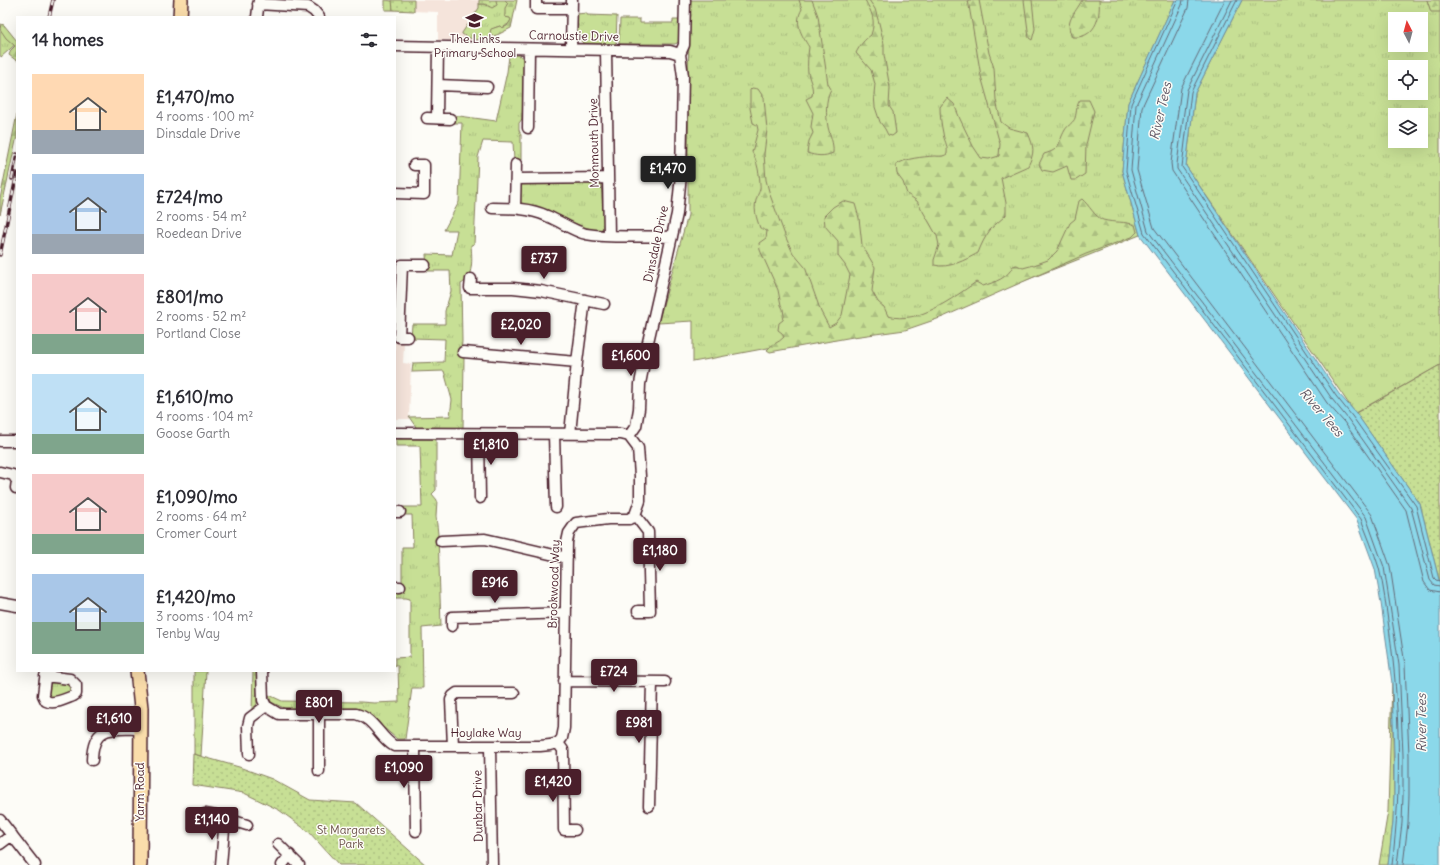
<!DOCTYPE html>
<meta charset="utf-8">
<style>
:root{--surface:#fff;--page:#f2f2f3;--text:#2b2b33;--muted:#7c7c81;--accent:#4a1f2b}
body{margin:0;font-family:Delius,sans-serif;background:var(--page);color:var(--text);height:100vh;display:flex;flex-direction:column;font-size:15px;white-space:nowrap}
*{box-sizing:border-box;margin:0}
p{font-size:13px;color:var(--muted)}
.icon{flex:none;width:22px;height:22px;fill:none;stroke:currentColor;stroke-width:2;stroke-linecap:round;stroke-linejoin:round}
.map{position:relative;flex:1;overflow:hidden}
.sheet{position:absolute;left:16px;top:16px;width:380px;height:656px;display:flex;flex-direction:column;background:var(--surface);border-radius:0px;box-shadow:0 4px 16px #0002}
.sheet>*{flex:none}
.needle{width:26px;rotate:354deg}
.fabs{position:absolute;left:1388px;top:12px;display:grid;gap:8px}
.fabs a{display:grid;place-items:center;width:40px;height:40px;border-radius:0px;background:var(--surface);box-shadow:0 4px 16px #0002;font-size:20px}
.price{position:absolute;translate:-50% -34px;padding:0 9px;border-radius:4px;background:var(--accent);color:#fff;font-size:13px;line-height:26px;filter:drop-shadow(0 1px 2px #0008)}
.price::after{content:'';position:absolute;left:50%;top:24px;width:12px;height:9px;margin-left:-6px;background:inherit;clip-path:polygon(0 0,100% 0,50% 100%)}
.price.current{background:#222;color:#fff}
ul{padding:0;list-style:none}
li{display:flex;align-items:center;gap:12px;height:100px;padding:0 16px}
li span{display:grid;place-items:center;flex:none;width:112px;height:80px;border-radius:0px;color:#555}
li>.icon{margin-inline-start:auto}
span .icon{width:48px;height:48px;fill:#fffc;stroke-width:1}
li b{font-size:17px}
h2{display:flex;justify-content:space-between;align-items:center;height:48px;padding:0 16px;font-size:17px}
.map>svg:first-child{display:block}
.built{fill:#f5e4db}
.grass{fill:url(#grass-tufts);stroke:#887f60;fill-rule:evenodd}
.forest{fill:url(#forest-firs);stroke:#887f60}
.park{fill:url(#park-dots);stroke:#887f60}
.water{fill:#8bd8ea;stroke:#718e9e}
.lines{fill:none;stroke-linecap:round;stroke-linejoin:round}
.shore{stroke:#646977;stroke-width:1}
.minor-casing{stroke:#4a1f2b;stroke-width:13}
.major-casing{stroke:#4a1f2b;stroke-width:16}
.minor{stroke:#fdfcf7;stroke-width:10}
.major{stroke:#faddab;stroke-width:13}
.rail-casing{stroke:#4a1f2b;stroke-width:3.5}
.rail{stroke:#fdfcf7;stroke-width:2;stroke-dasharray:6;stroke-linecap:butt}
.labels{text-anchor:middle;stroke-width:3;stroke-linejoin:round;paint-order:stroke}
.street-label{font-size:12px;fill:#4a1f2b;stroke:#fdfcf7}
.poi-label{font-size:12px;fill:#4a1f2b;stroke:#fdfcf7}
.park-label{font-size:12px;fill:#694f46;stroke:#fdfcf7}
.water-label{font-size:13px;font-style:italic;fill:#5e5664;stroke:#fdfcf7}
</style>
<div class="map">
<svg width="1440" height="865" viewBox="0 0 1440 865">
<defs>
<pattern id="grass-tufts" width="24" height="20" patternUnits="userSpaceOnUse"><rect width="24" height="20" fill="#c7df95"/><path d="M3 7l-1-3M5 7V3M7 7l1-3M15 17l-1-3M17 17v-4M19 17l1-3" fill="none" stroke="#acbf81"/></pattern>
<pattern id="forest-firs" width="22" height="20" patternUnits="userSpaceOnUse"><rect width="22" height="20" fill="#c7df95"/><path d="M5 1l3.5 6h-7zM16 11l3.5 6h-7z" fill="#acbf81"/></pattern>
<pattern id="park-dots" width="8" height="8" patternUnits="userSpaceOnUse"><rect width="8" height="8" fill="#c7df95"/><path d="M2 2h.1M6 6h.1" fill="none" stroke="#acbf81" stroke-width="1.8" stroke-linecap="round"/></pattern>
</defs>
<rect width="100%" height="100%" fill="#fdfcf7"/>
<filter id="ink" filterUnits="userSpaceOnUse"><feTurbulence type="fractalNoise" baseFrequency=".025" numOctaves="2"/><feDisplacementMap in="SourceGraphic" scale="8" xChannelSelector="R" yChannelSelector="G"/><feConvolveMatrix kernelMatrix="1 2 1 2 8 2 1 2 1" color-interpolation-filters="sRGB"/></filter>
<g filter="url(#ink)">
<path class="built" d="M385,0H517L511,28L488,41L438,40V12L385,10Z
M395,343H404L403,363L411,364L409,419H395Z"/>
<path class="grass" d="M496,0H505L508,3L505,15V17L511,18C511,23 506,26 502,28L500,26L494,28L490,33L492,36C483,42 470,40 462,34V33L479,8V4H485L490,7Z
M690,0H1175L1128,103L1122,171L1140,235L933,317L693,362V321L658,323L688,215V76Z
M1242,0H1427L1431,11L1440,10V365L1355,413L1186,166L1195,93ZM1395,19H1421V45H1395ZM1395,67H1421V93H1395ZM1395,115H1421V141H1395Z
M587,13V15L617,16L616,44L583,43C574,35 577,25 577,14Z
M620,19H640V23H673V20H682L679,42L675,44H619Z
M0,26L17,43L1,57L0,55Z
M519,55L522,57L524,61L525,62L522,119L519,123V130L521,135V160L514,161L513,142L483,141L478,157L474,244L471,245C472,258 474,277 461,284L462,341L461,355L464,358L463,429L418,430L409,417L450,416L452,400L444,371L412,372L413,363L444,362L445,339L411,338L412,324H445V311L451,291L450,271H427L426,254L452,255L457,230H444L459,202L462,123H452V115L496,121L507,72L509,56Z
M525,181L601,182L604,227L599,231C573,226 550,209 523,205L519,201V187Z
M396,439H436V490L432,494L437,500L436,516L438,534L441,626L422,628L423,688H412L405,739H397L364,711L286,709L271,702L269,695L282,701L361,702L374,703L399,702L398,666H395V658L410,657V599L406,598H395V590H402V547H413L412,515H403V507H422L420,446H396Z
M194,671H206L201,756L194,754Z
M253,671H257V704L252,711Z
M50,680L64,681L73,687V691L53,700L47,699Z
M1392,683L1394,795L1393,822L1388,865H1379L1388,811Z"/>
<path class="forest" d="M385,0L393,1V10H385Z
M505,0H517L511,28L497,35L492,36L490,33L491,29L500,26L502,28L507,26L511,20L510,18L505,17V8L508,3Z
M799,0H812L818,16L828,84L831,89C825,100 826,115 828,127C830,136 834,143 833,153C824,157 816,156 807,153L809,141L813,133L811,127L813,113L806,99L812,96C814,87 810,82 808,73C807,65 808,54 809,47C801,34 794,23 802,9Z
M865,0H869L875,9L879,23L884,44V55L890,88L889,106L893,112L896,133L892,136L888,135L885,129L880,122L875,107L874,94L875,84L871,70L856,53C860,45 864,40 871,35C876,20 872,13 865,0Z
M968,0H979L989,53L994,68L996,100L1001,122L1009,128L1028,133C1034,147 1035,152 1028,166L1001,178L1006,203V215C1001,220 994,225 990,230C985,237 981,245 978,253C965,260 949,269 934,265V260L939,245L937,236L917,201L907,194L903,182L897,174L896,165C905,158 923,157 934,156C939,156 943,157 947,154C948,143 944,142 943,133C941,124 940,115 940,107L947,98L954,104L960,119L973,146L981,158L989,159L999,156L1000,144L981,76Z
M1024,0H1032L1035,29L1032,40L1029,38Z
M1082,0H1099C1101,19 1094,39 1072,37C1064,21 1075,14 1082,0Z
M1427,0H1440V12H1431Z
M1,24L4,25L17,41V61L9,55L11,50L15,46L6,38L0,29Z
M752,88L758,89L764,98L767,130L764,154L766,180L770,195L786,238L793,253L805,267L821,312L829,327L836,323L842,315L850,275L845,265L838,256V241L825,226L824,216L833,207L843,201L855,204L859,218L862,245L875,267L872,291L878,302L884,307L888,316C918,325 953,298 976,282L983,286C995,282 1008,278 1013,266L1017,265L1023,268L1034,265L1048,260L1057,251L1070,223L1075,219L1079,201L1082,199C1089,205 1095,217 1103,220C1114,223 1125,221 1135,225L1137,232L1132,237L1086,254L943,317L905,330L853,337L770,352L767,350C771,344 779,343 784,337L782,333L778,330L779,323L783,320L784,316L783,309L781,305L778,290L760,250L759,243L766,238L767,231L760,228C756,217 753,208 757,197C758,193 761,190 760,185C760,176 757,160 752,152L758,130L757,125L753,123L750,108V90Z
M1080,100H1089L1094,111L1086,145L1085,174L1076,180H1071L1067,166L1053,172L1042,170L1039,164L1044,154C1062,149 1057,144 1065,130C1068,125 1074,122 1075,118C1077,111 1076,106 1080,100Z
M17,114V136L0,215V199Z"/>
<path class="park" d="M392,0H414V11L393,10Z
M479,0H496L497,5L492,8L485,4H479Z
M1440,365V584L1420,504L1356,413Z
M193,754L239,767L272,779L310,800L356,803L426,865H339L309,832L279,810L244,793L192,785Z"/>
<path class="water" d="M1175,0H1242L1195,93L1186,166L1339,394L1356,413L1420,504L1440,584V865H1388L1393,822L1394,795V755L1392,683L1381,603L1375,569L1357,520L1140,235L1122,171L1128,103Z"/>
<g class="lines">
<path class="shore" d="M1178,0L1131,104L1126,171L1144,233L1361,519C1367,535 1374,551 1379,568C1384,587 1386,608 1389,628C1400,706 1402,786 1392,865
M1183,0L1182,5L1136,105L1131,170L1148,231L1366,517L1384,567L1399,665L1403,755V795L1402,823L1397,865
M1189,0L1188,8L1142,107L1137,170L1154,228L1372,515L1390,566L1405,665L1409,755V795L1408,823L1403,865
M1225,0L1181,88L1171,163L1172,171L1327,403L1344,422L1406,510L1424,582L1430,590L1440,592
M1232,0L1187,90L1177,164V169L1332,399L1348,419L1411,508L1430,580L1434,585L1440,586
M1237,0L1191,92L1182,167L1336,396L1352,416L1416,506L1434,578L1436,580L1440,581"/>
<defs>
<path id="minor" d="M536,1V9H571
M258,4L308,7L314,11L319,17
M257,17L259,0
M395,46L670,51L680,54
M571,49L572,0
M606,50L609,236
M680,54L684,45L685,0
M438,85L487,87
M427,118L450,119
M437,118L438,47
M528,128L529,49
M516,179L608,178
M395,193L424,194V165H414
M492,208C511,208 530,208 547,216C560,221 573,231 586,234C614,239 644,235 672,237
M515,208L516,164
M471,279L470,288H513L541,291L604,304
M408,337H399L402,265H425
M463,352L577,362
M395,433L621,434L629,436
M479,434L480,498
M554,434L556,507
M570,434L577,362L585,300
M629,436L636,426L639,409L640,384L648,342L677,214L681,175L683,76L680,54
M0,441H17
M0,472L13,475L17,481L16,488
M395,512H400
M635,515L648,532L650,611H638
M441,541L485,539L567,558
M395,587H400
M0,603L17,606
M452,626V617L565,613
M262,671L263,700L266,706L279,714H356C374,718 379,737 394,746H540L550,745L558,743
M45,676L70,679L76,685V694L73,696C65,699 54,705 46,701L43,695L46,671
M564,681L665,682
M558,743L562,738L564,728L567,542L569,533L576,523L608,519H629L635,515L640,501V476L638,448L629,436
M558,743L563,750L564,830H575
M453,746L451,700L453,696L457,693H514
M490,746L492,865
M415,747L416,831
M249,754L248,726L250,718L266,706
M92,760C93,724 112,729 140,729
M319,771V713
M649,806L652,682
M205,814L221,817L247,825
M0,820L35,865
M0,844L12,835
M278,844L299,865
M221,865L225,818
M282,865L290,855"/>
<path id="major" d="M180,17L181,0
M137,671L141,708L140,865"/>
</defs>
<use href="#minor" class="minor-casing"/>
<use href="#major" class="major-casing"/>
<use href="#minor" class="minor"/>
<use href="#major" class="major"/>
<defs>
<path id="rail" d="M49,17L53,0
M12,179L17,154
M0,255L17,173"/>
</defs>
<use href="#rail" class="rail-casing"/>
<use href="#rail" class="rail"/>
</g>
</g>
<defs>
<symbol id="school-bare" viewBox="-9 -9 18 18"><path d="M0-5L7-2L0 1L-7-2ZM-4 1L0 2.5L4 1V4Q0 6-4 4Z" fill="#4a1f2b" stroke="#fdfcf7" stroke-width="2.5" paint-order="stroke"/></symbol>
</defs>
<g fill-rule="evenodd">
<use href="#school-bare" x="462" y="8" width="25" height="25"/>
</g>
<g class="labels">
<g class="street-label">
<text transform="translate(574 36) rotate(1)" y="4">Carnoustie Drive</text>
<text transform="translate(594 143) rotate(-91)" y="4">Monmouth Drive</text>
<text transform="translate(656 244) rotate(-78)" y="4">Dinsdale Drive</text>
<text transform="translate(554 584) rotate(-88)" y="4">Brookwood Way</text>
<text x="486" y="737">Hoylake Way</text>
<text transform="translate(140 792) rotate(-90)" y="4">Yarm Road</text>
<text transform="translate(478 806) rotate(-91)" y="4">Dunbar Drive</text>
</g>
<g class="poi-label">
<text x="475" y="43">The Links<tspan x="475" dy="14">Primary School</tspan></text>
</g>
<g class="park-label">
<text x="351" y="834">St Margarets<tspan x="351" dy="14">Park</tspan></text>
</g>
<g class="water-label">
<text transform="translate(1160 111) rotate(-77)" y="5">River Tees</text>
<text transform="translate(1322 412) rotate(49)" y="5">River Tees</text>
<text transform="translate(1421 723) rotate(-90)" y="5">River Tees</text>
</g>
</g>
</svg>
<div class="fabs">
<a><svg class="needle" viewBox="-14 -14 28 28"><path d="M0-13l5 13h-10z" fill="#e53935"/><path d="M0 13l5-13h-10z" fill="#7c7c81"/></svg></a>
<a><svg class="icon" aria-label="locate" viewBox="0 0 24 24"><circle cx="12" cy="12" r="6"/><path d="M12 2v4M12 18v4M2 12h4M18 12h4"/></svg></a>
<a><svg class="icon" aria-label="layers" viewBox="0 0 24 24"><path d="M12 4l9 5-9 5-9-5zM3 14l9 5 9-5"/></svg></a>
</div>
<b class="price current" style="left:668px;top:190px">£1,470</b>
<b class="price" style="left:544px;top:280px">£737</b>
<b class="price" style="left:521px;top:346px">£2,020</b>
<b class="price" style="left:631px;top:377px">£1,600</b>
<b class="price" style="left:491px;top:466px">£1,810</b>
<b class="price" style="left:660px;top:572px">£1,180</b>
<b class="price" style="left:495px;top:604px">£916</b>
<b class="price" style="left:614px;top:693px">£724</b>
<b class="price" style="left:319px;top:724px">£801</b>
<b class="price" style="left:114px;top:740px">£1,610</b>
<b class="price" style="left:639px;top:744px">£981</b>
<b class="price" style="left:404px;top:789px">£1,090</b>
<b class="price" style="left:553px;top:803px">£1,420</b>
<b class="price" style="left:212px;top:841px">£1,140</b>
<section class="sheet">
<h2>14 homes<svg class="icon" aria-label="filters" viewBox="0 0 24 24"><path d="M4 7h16M4 17h16"/><circle cx="9" cy="7" r="2"/><circle cx="15" cy="17" r="2"/></svg></h2>
<ul>
<li><span style="background:linear-gradient(#ffd9b3 70%,#9aa5b1 0)"><svg class="icon" aria-label="home" viewBox="0 0 24 24"><path d="M3 11l9-7 9 7M6 9v11h12V9"/></svg></span><div><b>£1,470/mo</b><p>4 rooms · 100 m²</p><p>Dinsdale Drive</p></div></li>
<li><span style="background:linear-gradient(#a9c7e8 75%,#9aa5b1 0)"><svg class="icon" aria-label="home" viewBox="0 0 24 24"><path d="M3 11l9-7 9 7M6 9v11h12V9"/></svg></span><div><b>£724/mo</b><p>2 rooms · 54 m²</p><p>Roedean Drive</p></div></li>
<li><span style="background:linear-gradient(#f6c9c9 75%,#7fa58c 0)"><svg class="icon" aria-label="home" viewBox="0 0 24 24"><path d="M3 11l9-7 9 7M6 9v11h12V9"/></svg></span><div><b>£801/mo</b><p>2 rooms · 52 m²</p><p>Portland Close</p></div></li>
<li><span style="background:linear-gradient(#bfe0f5 75%,#7fa58c 0)"><svg class="icon" aria-label="home" viewBox="0 0 24 24"><path d="M3 11l9-7 9 7M6 9v11h12V9"/></svg></span><div><b>£1,610/mo</b><p>4 rooms · 104 m²</p><p>Goose Garth</p></div></li>
<li><span style="background:linear-gradient(#f6c9c9 75%,#7fa58c 0)"><svg class="icon" aria-label="home" viewBox="0 0 24 24"><path d="M3 11l9-7 9 7M6 9v11h12V9"/></svg></span><div><b>£1,090/mo</b><p>2 rooms · 64 m²</p><p>Cromer Court</p></div></li>
<li><span style="background:linear-gradient(#a9c7e8 60%,#7fa58c 0)"><svg class="icon" aria-label="home" viewBox="0 0 24 24"><path d="M3 11l9-7 9 7M6 9v11h12V9"/></svg></span><div><b>£1,420/mo</b><p>3 rooms · 104 m²</p><p>Tenby Way</p></div></li>
</ul>
</section>
</div>
